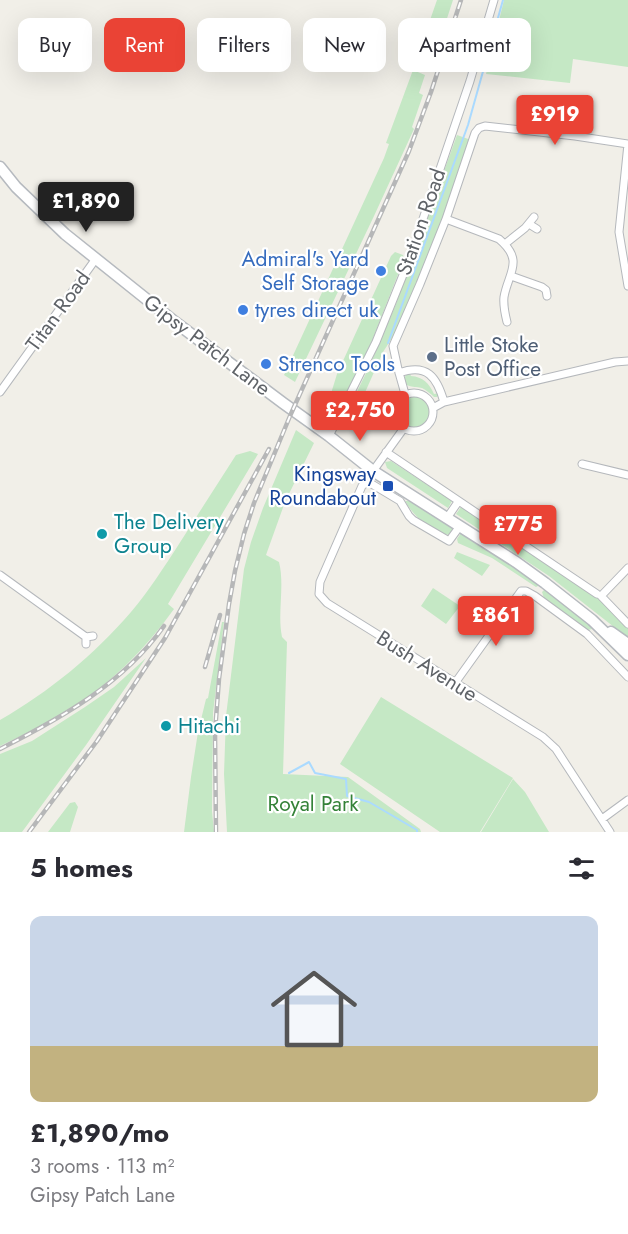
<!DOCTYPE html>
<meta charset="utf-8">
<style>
:root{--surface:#fff;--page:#f7f7f7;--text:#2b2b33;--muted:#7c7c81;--line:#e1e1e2;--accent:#ea4335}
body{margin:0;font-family:Jost,sans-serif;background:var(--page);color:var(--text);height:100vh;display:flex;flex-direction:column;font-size:22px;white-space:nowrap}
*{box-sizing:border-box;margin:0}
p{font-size:20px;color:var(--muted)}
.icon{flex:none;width:33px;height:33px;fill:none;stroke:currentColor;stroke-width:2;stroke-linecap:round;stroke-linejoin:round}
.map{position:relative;height:832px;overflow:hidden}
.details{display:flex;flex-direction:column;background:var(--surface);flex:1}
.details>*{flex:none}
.hud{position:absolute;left:18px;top:18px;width:592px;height:54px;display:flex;gap:12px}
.price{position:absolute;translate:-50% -51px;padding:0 14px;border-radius:6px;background:var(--accent);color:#fff;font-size:20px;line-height:39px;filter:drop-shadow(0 2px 3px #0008)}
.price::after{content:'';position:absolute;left:50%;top:36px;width:18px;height:14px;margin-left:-9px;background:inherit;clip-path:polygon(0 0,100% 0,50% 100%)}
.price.current{background:#222;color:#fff}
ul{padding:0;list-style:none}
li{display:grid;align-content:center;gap:12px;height:318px;padding:0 30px}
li+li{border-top:2px solid var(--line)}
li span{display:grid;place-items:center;height:186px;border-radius:12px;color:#555}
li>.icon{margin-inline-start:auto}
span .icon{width:108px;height:108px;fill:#fffc;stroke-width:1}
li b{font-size:26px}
h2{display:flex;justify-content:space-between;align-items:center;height:72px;padding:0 30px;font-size:26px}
.pill{padding:0 21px;border-radius:12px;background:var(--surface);box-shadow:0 6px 24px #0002;font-size:21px;line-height:54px}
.pill.current{background:var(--accent);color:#fff}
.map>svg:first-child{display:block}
.green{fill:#c5e8c5}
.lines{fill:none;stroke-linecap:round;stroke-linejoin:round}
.stream{stroke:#aadaff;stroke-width:2}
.minor-casing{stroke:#b5b8bc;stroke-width:9}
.secondary-casing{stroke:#b6babf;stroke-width:13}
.minor{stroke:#fff;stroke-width:7}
.secondary{stroke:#fff;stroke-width:10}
.rail-casing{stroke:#b6b7b8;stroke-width:4.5}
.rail{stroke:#fff;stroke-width:2;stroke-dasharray:7;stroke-linecap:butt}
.shop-dot{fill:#3f7fe0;stroke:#fff;stroke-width:2}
.service-dot{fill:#5c6f8a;stroke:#fff;stroke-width:2}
.transit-dot{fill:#1a4fb4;stroke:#fff;stroke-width:2}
.culture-dot{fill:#0f9aa8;stroke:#fff;stroke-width:2}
.labels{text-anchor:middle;stroke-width:4.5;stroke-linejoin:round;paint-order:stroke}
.street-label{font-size:21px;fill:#5f6368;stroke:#fff}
.shop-label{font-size:21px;fill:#366cbe;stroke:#fff;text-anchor:start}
.service-label{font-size:21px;fill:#4e5e75;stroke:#fff;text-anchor:start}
.transit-label{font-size:21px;fill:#164399;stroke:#fff;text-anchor:end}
.culture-label{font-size:21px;fill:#0d838f;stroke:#fff;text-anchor:start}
.park-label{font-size:21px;fill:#348238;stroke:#fff}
</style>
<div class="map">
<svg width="628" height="832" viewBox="0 0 628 832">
<rect width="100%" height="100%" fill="#f1efe8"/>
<path class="green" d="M437,0H453L437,49L435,50L420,68L414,66Z
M504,0H628V67L573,59L570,83L486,74Z
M413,70L425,75L419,93L423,95L412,127L414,129L374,216L295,382L284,375L384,158L389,144L386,143Z
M457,135L471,140L457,183L418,285L396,332L383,352L355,415L348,410L369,367L396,304Z
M395,252L403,255L404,259L370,346L341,404L329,400L337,374L391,256Z
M409,372L411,376C423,377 429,383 434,394L439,393L437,397H434C431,394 426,390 422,388C413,386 394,387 409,372Z
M399 411a16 16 0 1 1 32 0a16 16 0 1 1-32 0Z
M296,430L314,443L285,502L266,555L279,562C285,586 277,613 282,637L287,642L283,774L348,777L420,829L421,832H227L224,774L226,716L244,569L251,542L263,508Z
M250,451L258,454L168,604L174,609C145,650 109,685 67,712C46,725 22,735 0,746V720C49,692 94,655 131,612C149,591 164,567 179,544C198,514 217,485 236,455Z
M391,461L452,501L448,508L387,468L385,462Z
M405,501H411L450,525L453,528L449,535C431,531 414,517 405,501Z
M461,507L550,565L599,598L628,628V638L549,576L456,514Z
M461,533L469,534L540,585L536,587L492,558L458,543L457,539Z
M457,552L490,565L482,576L454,558Z
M433,588L460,606L446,624L421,606Z
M545,589L586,620L592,629L588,630L544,598L542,592Z
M222,622H224L213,713L212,811L214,832H184L191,777L198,732L206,699L208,698Z
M146,658L86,745L22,832H0V754L32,741L85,707L114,687Z
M381,697L513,778L480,832H440L340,764Z
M513,779L525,792L549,832H481Z
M75,802L78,807L70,832H48L70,803Z"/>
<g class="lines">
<path class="stream" d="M388,343L468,125L503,0
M289,773L309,762L315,773L346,779L347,796L369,802L417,830V832"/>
<defs>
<path id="minor" d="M446,219L499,239C525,261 508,273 504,297C503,306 505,314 507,322
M529,224L537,229
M505,244L525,228L534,217
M511,276L542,287L546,290L547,296
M399,373C427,363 437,377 444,402
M0,392L95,260
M395 412a19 19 0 1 1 38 0a19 19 0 1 1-38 0Z
M405,394L398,369L393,346L420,284L446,219L475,133L479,128L485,126L575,136L628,144L619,232L628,286
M433,408L444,402L615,362L628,361
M329,436L376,342L409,260L470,81L494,0
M386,452L597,594
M582,464L628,475
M373,471L404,428
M447,518L458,502
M460,526L449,541L413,520L409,516L400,501L370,483H366L362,486L320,582L319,594L327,603L543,737L556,749L610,832
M628,568L601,596L628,624
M0,575L86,637
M86,644V637L93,636
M455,683L521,591H526L535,596L587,634L628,677
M602,819L628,800"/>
<path id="secondary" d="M0,167L16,187L65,234L175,322L283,403L329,436L373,471L516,562L545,583L592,620L628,655
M611,632L628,644"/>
</defs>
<use href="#minor" class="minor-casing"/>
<use href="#secondary" class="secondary-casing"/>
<use href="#minor" class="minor"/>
<use href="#secondary" class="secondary"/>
<defs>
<path id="rail" d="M205,667L220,615
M0,749C61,718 123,684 164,626
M29,832L97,741L165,638L269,449
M216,832L215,732L219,679L229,604L235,571L244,534L254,503L290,416L409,151L431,92L461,0"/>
</defs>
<use href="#rail" class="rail-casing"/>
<use href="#rail" class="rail"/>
</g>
<g class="shop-dot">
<circle cx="381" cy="271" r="6"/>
<circle cx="243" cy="310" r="6"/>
<circle cx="266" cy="364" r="6"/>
</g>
<circle class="service-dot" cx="432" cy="357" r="6"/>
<rect class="transit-dot" x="382" y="480" width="12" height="12" rx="3"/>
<g class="culture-dot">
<circle cx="102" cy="534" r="6"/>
<circle cx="166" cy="726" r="6"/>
</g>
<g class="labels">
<g class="street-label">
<text transform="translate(421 222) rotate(-71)" y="7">Station Road</text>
<text transform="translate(58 311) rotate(-54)" y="7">Titan Road</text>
<text transform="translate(207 345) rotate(37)" y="7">Gipsy Patch Lane</text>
<text transform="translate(427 666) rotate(32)" y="7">Bush Avenue</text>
</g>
<g class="shop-label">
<text x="369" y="266" text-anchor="end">Admiral's Yard<tspan x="369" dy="24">Self Storage</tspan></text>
<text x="255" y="317">tyres direct uk</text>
<text x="278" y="371">Strenco Tools</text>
</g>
<g class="service-label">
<text x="444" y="352">Little Stoke<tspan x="444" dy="24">Post Office</tspan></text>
</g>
<g class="transit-label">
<text x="376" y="481">Kingsway<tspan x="376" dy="24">Roundabout</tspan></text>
</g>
<g class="culture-label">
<text x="114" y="529">The Delivery<tspan x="114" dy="24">Group</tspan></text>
<text x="178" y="733">Hitachi</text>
</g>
<g class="park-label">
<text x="313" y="811">Royal Park</text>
</g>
</g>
</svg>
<b class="price" style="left:555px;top:146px">£919</b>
<b class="price current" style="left:86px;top:233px">£1,890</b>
<b class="price" style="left:360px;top:442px">£2,750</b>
<b class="price" style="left:518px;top:556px">£775</b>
<b class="price" style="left:496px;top:647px">£861</b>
<div class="hud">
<a class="pill">Buy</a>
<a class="pill current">Rent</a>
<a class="pill">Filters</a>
<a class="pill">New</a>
<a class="pill">Apartment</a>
</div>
</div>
<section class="details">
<h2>5 homes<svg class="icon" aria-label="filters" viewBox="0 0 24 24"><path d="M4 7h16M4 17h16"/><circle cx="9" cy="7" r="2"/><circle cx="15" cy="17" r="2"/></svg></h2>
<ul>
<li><span style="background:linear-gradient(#c9d6e8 70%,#c2b280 0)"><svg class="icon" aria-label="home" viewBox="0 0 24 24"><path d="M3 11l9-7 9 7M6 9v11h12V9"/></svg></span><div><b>£1,890/mo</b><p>3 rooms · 113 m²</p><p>Gipsy Patch Lane</p></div></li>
</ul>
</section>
